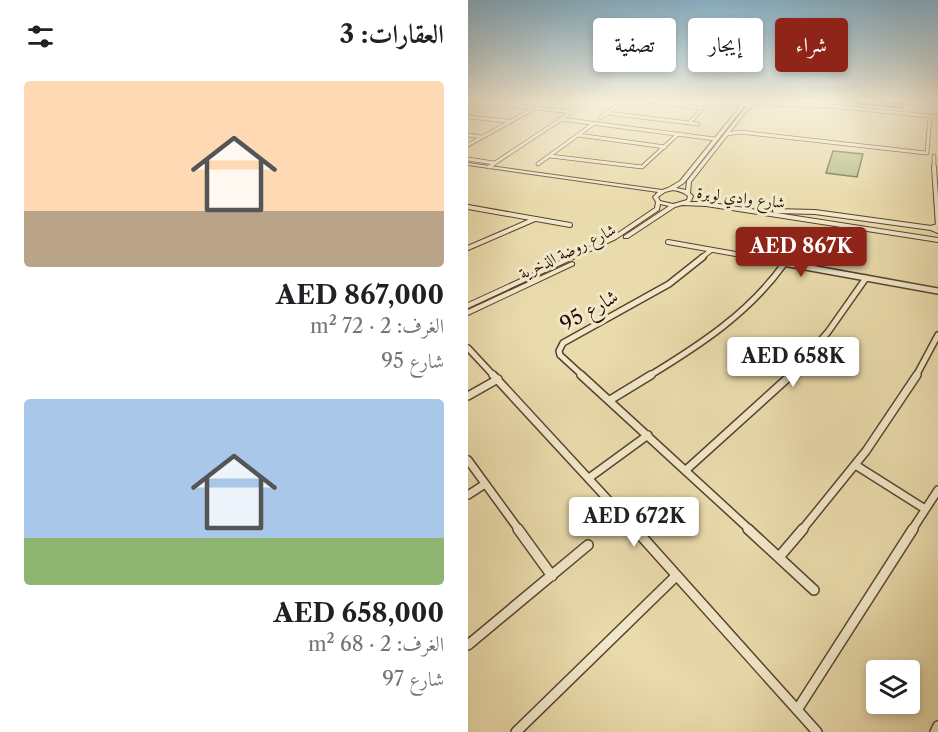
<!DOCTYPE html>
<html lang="ar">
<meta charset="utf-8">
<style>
:root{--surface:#fff;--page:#f6f6f6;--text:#202124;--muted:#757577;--accent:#8f2418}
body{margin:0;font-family:"Libre Caslon Text",Amiri,serif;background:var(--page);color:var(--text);direction:rtl;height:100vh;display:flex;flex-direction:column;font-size:22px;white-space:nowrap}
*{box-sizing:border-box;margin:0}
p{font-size:20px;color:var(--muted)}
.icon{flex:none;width:33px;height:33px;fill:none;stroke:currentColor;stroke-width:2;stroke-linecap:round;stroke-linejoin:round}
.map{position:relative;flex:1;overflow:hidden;direction:ltr}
.side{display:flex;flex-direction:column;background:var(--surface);width:468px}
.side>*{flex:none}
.hud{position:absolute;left:18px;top:18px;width:362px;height:54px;direction:rtl;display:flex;gap:12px}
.buttons{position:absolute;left:398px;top:660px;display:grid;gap:12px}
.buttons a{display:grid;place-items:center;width:54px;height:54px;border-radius:6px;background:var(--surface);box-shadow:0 3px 9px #0003;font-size:30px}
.price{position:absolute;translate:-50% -51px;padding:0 14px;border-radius:6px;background:#fff;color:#222;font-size:20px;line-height:39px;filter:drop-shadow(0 2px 3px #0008)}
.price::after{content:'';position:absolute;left:50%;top:36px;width:18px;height:14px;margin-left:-9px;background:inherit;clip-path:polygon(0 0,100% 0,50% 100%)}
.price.current{background:var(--accent);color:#fff}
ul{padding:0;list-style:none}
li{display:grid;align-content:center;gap:12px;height:318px;padding:0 24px}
li span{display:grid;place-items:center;height:186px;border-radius:6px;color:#555}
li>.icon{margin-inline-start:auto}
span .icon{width:108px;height:108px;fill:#fffc;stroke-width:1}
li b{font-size:26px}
h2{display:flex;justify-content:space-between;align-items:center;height:72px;padding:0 24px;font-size:26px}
.chip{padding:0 21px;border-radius:6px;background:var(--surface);box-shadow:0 3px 9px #0003;font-size:21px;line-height:54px}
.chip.current{background:var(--accent);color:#fff}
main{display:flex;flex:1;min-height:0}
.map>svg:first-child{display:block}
.green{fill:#b7c089;stroke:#706847;stroke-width:1.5}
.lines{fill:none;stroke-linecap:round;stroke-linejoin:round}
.minor-far4-casing{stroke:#58422f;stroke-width:4.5}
.minor-far3-casing{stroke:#58422f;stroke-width:6}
.minor-far2-casing{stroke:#58422f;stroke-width:8}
.minor-far1-casing{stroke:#58422f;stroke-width:10}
.minor-casing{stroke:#58422f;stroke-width:12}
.tertiary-casing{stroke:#58422f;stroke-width:2}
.minor-far4{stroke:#f1e8c9;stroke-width:3}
.minor-far3{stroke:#f1e8c9;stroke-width:4}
.minor-far2{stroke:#f1e8c9;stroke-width:5}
.minor-far1{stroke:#f1e8c9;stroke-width:7}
.minor{stroke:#f1e8c9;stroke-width:9}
.tertiary{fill:#f1e8c9;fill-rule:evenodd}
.wall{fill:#be9071;stroke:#280f05;stroke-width:1.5}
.building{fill:#dda783;stroke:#280f05;stroke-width:1.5}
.labels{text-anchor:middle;stroke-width:6;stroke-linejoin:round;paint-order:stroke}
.far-street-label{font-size:16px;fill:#280f05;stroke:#f1e8c9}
.street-label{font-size:20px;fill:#280f05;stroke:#f1e8c9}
</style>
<main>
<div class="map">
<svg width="470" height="732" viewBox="0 0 470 732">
<rect width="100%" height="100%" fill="#eadbac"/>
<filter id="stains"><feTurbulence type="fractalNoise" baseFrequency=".00333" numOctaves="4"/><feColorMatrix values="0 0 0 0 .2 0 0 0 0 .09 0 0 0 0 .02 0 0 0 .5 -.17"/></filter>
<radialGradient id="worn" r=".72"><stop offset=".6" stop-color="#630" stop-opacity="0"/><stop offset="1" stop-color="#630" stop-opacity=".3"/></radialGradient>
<path class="green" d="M365,151L395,154L389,177L358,173Z"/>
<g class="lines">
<defs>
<path id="minor-far4" d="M0,100L103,112
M173,100L235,108L221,123
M271,100L270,102L279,105L290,104
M291,104L363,106L470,117
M0,109L16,102
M139,113L230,124
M0,117L40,121
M132,118L157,100
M92,119L247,139
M259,134L272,132L458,153
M0,135L14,137
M110,135L197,147
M0,145L65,109
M459,153L462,116
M82,156L174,167L210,134
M466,156V169
M0,159L26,163
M70,164L125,124
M21,167L122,100"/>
<path id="minor-far3" d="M466,167L470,226L463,228L470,231
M0,207L102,225
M307,211L347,212L463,228
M200,242L290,258
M0,248L67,219
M233,258L242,251"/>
<path id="minor-far2" d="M282,257L470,291
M0,348L26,376
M115,376L92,355L91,351L95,343L201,284L235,257
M181,376C232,345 281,313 316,264
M321,376L360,332L398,278
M448,376L470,335"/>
<path id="minor-far1" d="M25,375L168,530
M113,375L282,530
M0,396L30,379
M142,400L183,375
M0,460L51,530
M389,466L457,509
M218,470L323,375
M121,478L180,435
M0,495L17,484
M334,530L398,451L449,375
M444,530L470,490"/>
<path id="minor" d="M50,529L84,576
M167,529L349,732
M280,529L346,590
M312,556L335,529
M0,645L120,545
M329,710L445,529
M48,732L208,576
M467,732L470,726"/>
<path id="tertiary" d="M272,103L275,104L274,109L216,183L208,188L218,190L219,181L278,107L287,104V106L280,109L223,182L222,193L225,196L223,201L221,202H238L470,238V242L238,206L214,205L207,207L160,238H156V236L201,206L192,204L191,210L148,239L0,308V303L144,237L187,208L188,202L185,197L190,192L0,165V163L194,190L200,188L212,181L271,108ZM205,190C211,191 215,192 220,196L219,200L205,204L192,201L190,197L197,192Z
M104,262L106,263V265L0,315V310Z"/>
</defs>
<use href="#minor-far4" class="minor-far4-casing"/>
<use href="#minor-far3" class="minor-far3-casing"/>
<use href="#minor-far2" class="minor-far2-casing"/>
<use href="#minor-far1" class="minor-far1-casing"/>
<use href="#minor" class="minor-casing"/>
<use href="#tertiary" class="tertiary-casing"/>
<use href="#minor-far4" class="minor-far4"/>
<use href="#minor-far3" class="minor-far3"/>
<use href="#minor-far2" class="minor-far2"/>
<use href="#minor-far1" class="minor-far1"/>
<use href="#minor" class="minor"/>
<use href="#tertiary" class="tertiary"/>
</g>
<path class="wall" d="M386,100H437L435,108L385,103Z"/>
<path class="building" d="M393,100H437L436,104Z"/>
<linearGradient id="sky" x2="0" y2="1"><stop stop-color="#88b6d1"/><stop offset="0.5" stop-color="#f6efda"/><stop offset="1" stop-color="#f6efda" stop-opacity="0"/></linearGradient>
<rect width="470" height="202" fill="url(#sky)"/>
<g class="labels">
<g class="far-street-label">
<text transform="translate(273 197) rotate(7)" y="6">شارع وادي لوبرة</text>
<text transform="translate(99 251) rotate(-26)" y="6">شارع روضة الذخرية</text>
</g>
<g class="street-label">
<text transform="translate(121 310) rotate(-30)" y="7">شارع 95</text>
</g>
</g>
<rect width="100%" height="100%" filter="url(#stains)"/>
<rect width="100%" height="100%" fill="url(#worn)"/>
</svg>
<div class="buttons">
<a><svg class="icon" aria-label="layers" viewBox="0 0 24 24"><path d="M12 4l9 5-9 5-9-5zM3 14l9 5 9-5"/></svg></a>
</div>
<b class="price current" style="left:333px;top:278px">AED 867K</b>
<b class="price" style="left:325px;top:388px">AED 658K</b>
<b class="price" style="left:166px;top:548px">AED 672K</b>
<div class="hud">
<a class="chip current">شراء</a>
<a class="chip">إيجار</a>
<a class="chip">تصفية</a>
</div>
</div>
<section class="side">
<h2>العقارات: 3<svg class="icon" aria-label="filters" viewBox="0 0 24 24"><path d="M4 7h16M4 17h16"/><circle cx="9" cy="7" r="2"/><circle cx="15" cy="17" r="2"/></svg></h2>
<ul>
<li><span style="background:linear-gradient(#ffd9b3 70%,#b9a48a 0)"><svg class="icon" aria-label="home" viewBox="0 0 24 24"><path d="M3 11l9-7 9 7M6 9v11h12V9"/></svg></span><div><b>AED 867,000</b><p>الغرف: 2 · 72 m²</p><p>شارع 95</p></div></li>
<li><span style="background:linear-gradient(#a9c7e8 75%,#8fb573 0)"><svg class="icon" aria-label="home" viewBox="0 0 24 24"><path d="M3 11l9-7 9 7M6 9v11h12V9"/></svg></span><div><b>AED 658,000</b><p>الغرف: 2 · 68 m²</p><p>شارع 97</p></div></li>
</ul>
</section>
</main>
